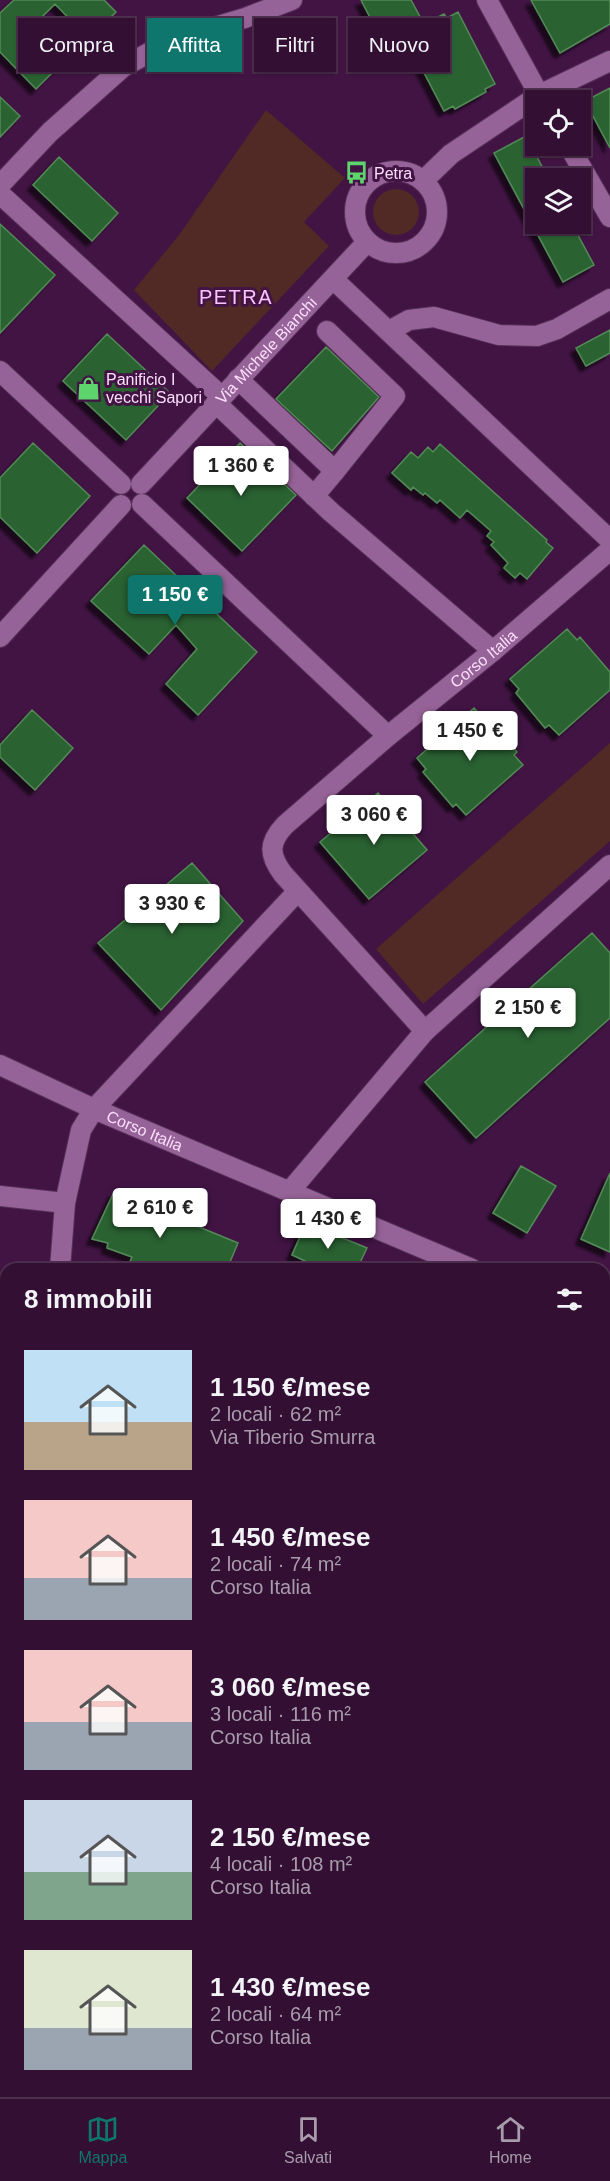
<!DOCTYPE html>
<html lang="it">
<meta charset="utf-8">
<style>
:root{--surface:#320f33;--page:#3d1d3f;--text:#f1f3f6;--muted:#a89cac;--line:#4d2f4e;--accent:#0f766e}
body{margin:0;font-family:Arial,sans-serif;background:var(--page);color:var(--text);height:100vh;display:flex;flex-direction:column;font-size:22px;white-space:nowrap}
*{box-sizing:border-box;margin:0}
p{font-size:20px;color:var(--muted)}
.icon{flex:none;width:33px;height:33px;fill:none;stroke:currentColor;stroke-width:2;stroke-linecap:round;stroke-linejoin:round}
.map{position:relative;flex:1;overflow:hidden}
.panel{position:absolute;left:0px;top:1263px;width:610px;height:834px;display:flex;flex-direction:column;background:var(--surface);border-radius:18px 18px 0 0;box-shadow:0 2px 4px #0004,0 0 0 2px var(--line)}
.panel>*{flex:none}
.banner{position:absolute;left:18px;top:18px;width:574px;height:54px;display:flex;gap:12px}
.controls{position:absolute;left:525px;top:90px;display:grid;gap:12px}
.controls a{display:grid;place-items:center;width:66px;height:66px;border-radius:0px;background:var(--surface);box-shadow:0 2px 4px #0004,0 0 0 2px var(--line);font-size:30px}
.price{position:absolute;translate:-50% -51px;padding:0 14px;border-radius:6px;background:#fff;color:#222;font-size:20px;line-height:39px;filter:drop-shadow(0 2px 3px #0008)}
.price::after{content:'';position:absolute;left:50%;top:36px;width:18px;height:14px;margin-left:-9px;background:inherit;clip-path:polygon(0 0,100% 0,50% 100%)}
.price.on{background:var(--accent);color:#fff}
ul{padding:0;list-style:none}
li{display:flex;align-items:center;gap:18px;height:150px;padding:0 24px}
li span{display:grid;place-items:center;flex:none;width:168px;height:120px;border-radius:0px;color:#555}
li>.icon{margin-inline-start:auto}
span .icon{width:72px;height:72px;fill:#fffc;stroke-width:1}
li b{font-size:26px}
h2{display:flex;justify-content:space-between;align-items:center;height:72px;padding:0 24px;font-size:26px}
.chip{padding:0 21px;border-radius:0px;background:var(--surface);box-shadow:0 2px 4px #0004,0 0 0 2px var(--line);font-size:21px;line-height:54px}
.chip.on{background:var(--accent);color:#fff}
.tabs{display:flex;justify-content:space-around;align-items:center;height:84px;border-top:2px solid var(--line);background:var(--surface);font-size:16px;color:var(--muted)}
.tabs a{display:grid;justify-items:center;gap:3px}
.tabs .on{color:var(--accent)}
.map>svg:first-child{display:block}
.green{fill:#512925}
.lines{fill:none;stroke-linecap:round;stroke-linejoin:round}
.stream{stroke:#795c0e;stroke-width:6}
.building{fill:#2b6231;stroke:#528a56;stroke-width:1.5;filter:url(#shadow)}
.minor-casing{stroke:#563158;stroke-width:22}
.path{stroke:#9f79a0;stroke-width:4;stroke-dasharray:3 4.5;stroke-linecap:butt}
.minor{stroke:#966398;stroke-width:20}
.labels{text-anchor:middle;stroke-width:6;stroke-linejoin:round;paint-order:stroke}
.poi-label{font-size:16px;fill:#fbdefb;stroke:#421444;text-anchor:start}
.street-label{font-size:16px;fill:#fbdefb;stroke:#421444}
.quarter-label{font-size:20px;letter-spacing:1.5px;fill:#fbc2fc;stroke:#421444}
</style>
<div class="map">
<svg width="610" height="2097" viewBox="0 0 610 2097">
<defs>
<filter id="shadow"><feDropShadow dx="-5.5" dy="5.5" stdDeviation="1.5" flood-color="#0009"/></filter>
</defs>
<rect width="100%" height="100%" fill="#421444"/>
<path class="green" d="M266,110L345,178L304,222L329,246L212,371L134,290L179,235Z
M373 212a23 23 0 1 1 46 0a23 23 0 1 1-46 0Z
M610,743V841L423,1004L376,949Z
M0,1793H6V1912L0,1907Z"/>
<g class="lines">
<path class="stream" d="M0,2091L6,2097"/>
</g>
<path class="building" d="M14,0H104L116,12L89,39L55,4L31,28L64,61L36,89L0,52V13Z
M361,0H411L424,24L444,14L447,18L458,12L495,84L485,89L486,92L455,109L453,106L444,111L398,23L378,33Z
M531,0H610V24L560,53Z
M610,88V148L585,101Z
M0,97L20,116L0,137Z
M526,136L548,178H536V224H572L594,265L563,282L494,153Z
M59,157L118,213L92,241L33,185Z
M0,224L55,275L0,333Z
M610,330V353L586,366L576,348Z
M107,334L170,393L126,440L63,381Z
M326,347L379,397L332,451L276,399Z
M33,443L90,496L37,553L0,517V478Z
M240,443L296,495L242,551L187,498Z
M440,444L547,540L546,542L553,548L527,579L520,573L515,578L504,568L508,563L491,545L494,542L487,536L491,531L467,510L460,518L440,500L437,503L425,493L423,495L413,487L411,490L392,473L411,452L418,458L428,447L433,452Z
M144,545L257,652L198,715L166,684L197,649L176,625L149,654L91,601Z
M567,629L577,640L580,637L610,672V690L559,735L549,725L545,728L516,693L519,689L510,679Z
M474,708L484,720L487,717L517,752L514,755L523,765L466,815L456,804L453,807L423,772L426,769L417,758Z
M32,710L73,748L35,790L0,757V745Z
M378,793L427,850L369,899L320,842Z
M192,863L243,921L161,1010L98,943Z
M592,933L610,953V1018L476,1138L425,1082Z
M521,1166L556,1186L527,1233L493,1213Z
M610,1173V1252L581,1239Z
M114,1192L238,1243L227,1269H127L132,1257L107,1248L108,1243L92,1239Z
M306,1223L367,1248L357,1269H315L304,1264L305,1261L292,1255Z"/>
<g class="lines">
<defs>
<g id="minor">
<path d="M487,0L542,100"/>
<path d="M569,146L610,217"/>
<circle cx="396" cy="212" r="41"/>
<path d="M423,181L451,154L539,95L610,61"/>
<path d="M0,185L50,132L123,67L174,39L245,18L292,0"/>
<path d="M0,194L222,397"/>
<path d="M333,279L610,540"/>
<path d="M327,331L395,396L335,471"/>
<path d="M389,331L409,320L434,317L499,335L537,336L557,329L610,299"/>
<path d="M0,371L121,484"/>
<path d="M238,379L335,471L314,496"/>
<path d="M216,403L331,512L493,651"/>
<path id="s1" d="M141,484L367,242"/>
<path d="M142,504L388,736"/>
<path d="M0,637L121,505"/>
<path id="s2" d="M425,1031L283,874C269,855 268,843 285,825L388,736L493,651L610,550"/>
<path id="s3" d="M0,1065L94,1109L472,1269"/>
<path d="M290,1191L425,1031L610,865"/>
<path d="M0,1196L65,1203"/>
<path d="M60,1269L65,1203L81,1130L94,1109L297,892"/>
<path d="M604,1325L610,1327"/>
<path d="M0,1624L6,1623"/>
<path d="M0,1772L6,1773"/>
<path d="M502,2091V2097"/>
</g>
</defs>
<use href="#minor" class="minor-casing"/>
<path class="path" d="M604,1751L610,1758"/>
<use href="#minor" class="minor"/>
</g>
<defs>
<symbol id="bus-bare" viewBox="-9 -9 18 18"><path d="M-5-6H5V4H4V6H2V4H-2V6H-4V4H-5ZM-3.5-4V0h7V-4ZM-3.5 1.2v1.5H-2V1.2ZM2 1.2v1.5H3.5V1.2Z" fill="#5ed56c" stroke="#421444" stroke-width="2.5" paint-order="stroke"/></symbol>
<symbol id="shop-bare" viewBox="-9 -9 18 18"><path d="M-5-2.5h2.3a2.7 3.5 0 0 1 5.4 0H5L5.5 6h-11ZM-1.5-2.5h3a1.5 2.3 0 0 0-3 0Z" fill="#5ed56c" stroke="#421444" stroke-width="2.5" paint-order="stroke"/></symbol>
</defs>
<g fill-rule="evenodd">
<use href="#bus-bare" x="340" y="156" width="33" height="33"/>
<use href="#shop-bare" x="72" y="372" width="33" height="33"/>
</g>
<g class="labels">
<g class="poi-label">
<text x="374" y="179">Petra</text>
<text x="106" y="385">Panificio I<tspan x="106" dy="18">vecchi Sapori</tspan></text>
</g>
<g class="street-label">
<text dy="6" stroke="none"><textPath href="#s1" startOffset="183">Via Michele Bianchi</textPath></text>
<text dy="6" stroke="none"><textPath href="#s2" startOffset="526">Corso Italia</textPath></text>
<text dy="6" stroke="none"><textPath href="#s3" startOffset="159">Corso Italia</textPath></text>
</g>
<g class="quarter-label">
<text x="236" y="304">PETRA</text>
</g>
</g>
</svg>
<div class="controls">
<a><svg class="icon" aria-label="locate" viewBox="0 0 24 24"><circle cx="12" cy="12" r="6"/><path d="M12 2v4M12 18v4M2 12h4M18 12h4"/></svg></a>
<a><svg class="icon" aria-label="layers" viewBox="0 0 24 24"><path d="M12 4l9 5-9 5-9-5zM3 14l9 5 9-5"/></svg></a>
</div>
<b class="price" style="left:241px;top:497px">1 360 €</b>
<b class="price on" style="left:175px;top:626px">1 150 €</b>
<b class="price" style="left:470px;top:762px">1 450 €</b>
<b class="price" style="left:374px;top:846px">3 060 €</b>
<b class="price" style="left:172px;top:935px">3 930 €</b>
<b class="price" style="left:528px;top:1039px">2 150 €</b>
<b class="price" style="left:160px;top:1239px">2 610 €</b>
<b class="price" style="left:328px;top:1250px">1 430 €</b>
<div class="banner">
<a class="chip">Compra</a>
<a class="chip on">Affitta</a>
<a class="chip">Filtri</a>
<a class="chip">Nuovo</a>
</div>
<section class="panel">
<h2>8 immobili<svg class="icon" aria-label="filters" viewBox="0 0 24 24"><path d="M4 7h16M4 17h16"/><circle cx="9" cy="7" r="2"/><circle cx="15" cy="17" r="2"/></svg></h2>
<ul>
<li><span style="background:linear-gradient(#bfe0f5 60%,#b9a48a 0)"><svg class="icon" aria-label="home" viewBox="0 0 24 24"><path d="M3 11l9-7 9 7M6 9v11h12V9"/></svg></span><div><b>1 150 €/mese</b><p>2 locali · 62 m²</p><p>Via Tiberio Smurra</p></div></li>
<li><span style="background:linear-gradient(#f6c9c9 65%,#9aa5b1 0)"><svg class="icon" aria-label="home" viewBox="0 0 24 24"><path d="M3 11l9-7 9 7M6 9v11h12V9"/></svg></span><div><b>1 450 €/mese</b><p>2 locali · 74 m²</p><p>Corso Italia</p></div></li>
<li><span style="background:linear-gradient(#f6c9c9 60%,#9aa5b1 0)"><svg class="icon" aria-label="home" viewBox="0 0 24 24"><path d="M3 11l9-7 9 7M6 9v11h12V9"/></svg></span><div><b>3 060 €/mese</b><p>3 locali · 116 m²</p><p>Corso Italia</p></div></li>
<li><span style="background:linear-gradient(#c9d6e8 60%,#7fa58c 0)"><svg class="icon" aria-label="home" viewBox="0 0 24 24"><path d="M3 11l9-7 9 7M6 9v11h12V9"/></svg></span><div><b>2 150 €/mese</b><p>4 locali · 108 m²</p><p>Corso Italia</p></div></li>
<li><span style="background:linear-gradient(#dfe7d0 65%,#9aa5b1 0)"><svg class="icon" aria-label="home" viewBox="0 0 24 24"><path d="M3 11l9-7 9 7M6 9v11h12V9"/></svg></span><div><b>1 430 €/mese</b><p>2 locali · 64 m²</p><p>Corso Italia</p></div></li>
</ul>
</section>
</div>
<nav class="tabs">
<a class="on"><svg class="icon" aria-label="map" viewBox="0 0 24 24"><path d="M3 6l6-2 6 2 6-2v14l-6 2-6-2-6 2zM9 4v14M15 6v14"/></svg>Mappa</a>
<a><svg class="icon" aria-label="saved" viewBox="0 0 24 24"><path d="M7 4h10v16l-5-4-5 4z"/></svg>Salvati</a>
<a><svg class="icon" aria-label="home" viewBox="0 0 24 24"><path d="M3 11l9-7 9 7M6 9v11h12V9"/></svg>Home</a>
</nav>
